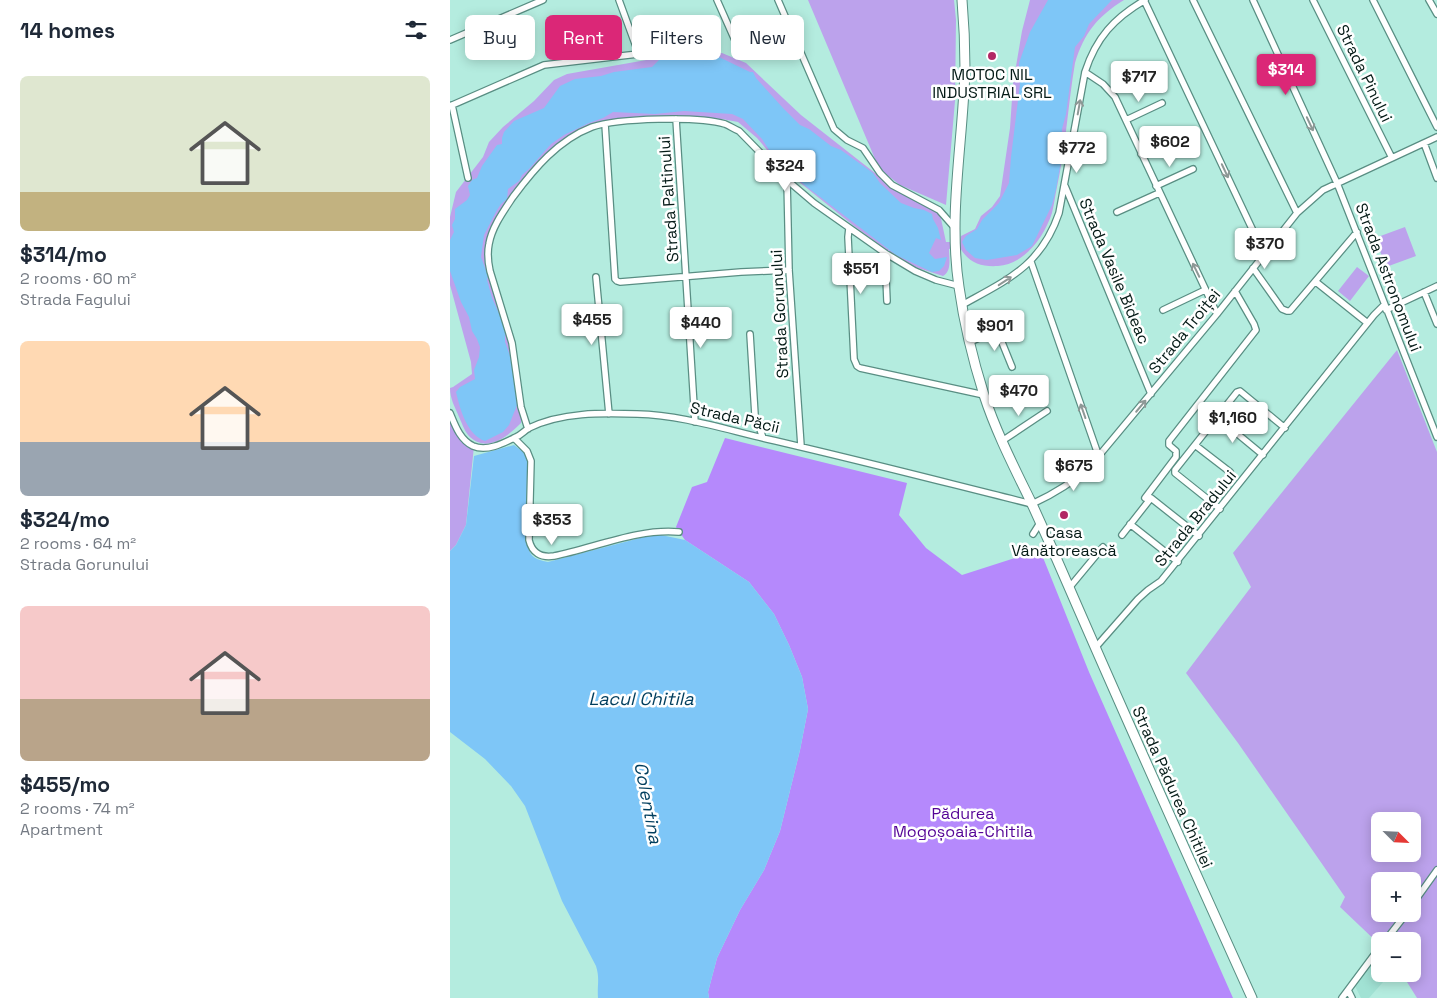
<!DOCTYPE html>
<meta charset="utf-8">
<style>
:root{--surface:#fff;--page:#f2f2f3;--text:#1f2937;--muted:#747a83;--accent:#db2777}
body{margin:0;font-family:"Space Grotesk",sans-serif;background:var(--page);color:var(--text);height:100vh;display:flex;flex-direction:column;font-size:19px;white-space:nowrap}
*{box-sizing:border-box;margin:0}
p{font-size:16px;color:var(--muted)}
.icon{flex:none;width:28px;height:28px;fill:none;stroke:currentColor;stroke-width:2;stroke-linecap:round;stroke-linejoin:round}
.map{position:relative;flex:1;overflow:hidden}
.side{display:flex;flex-direction:column;background:var(--surface);width:450px}
.side>*{flex:none}
.banner{position:absolute;left:15px;top:15px;width:475px;height:45px;display:flex;gap:10px}
.needle{width:32px;rotate:114deg}
.buttons{position:absolute;left:921px;top:812px;display:grid;gap:10px}
.buttons a{display:grid;place-items:center;width:50px;height:50px;border-radius:8px;background:var(--surface);box-shadow:0 2px 12px #0003;font-size:25px}
.price{position:absolute;translate:-50% -42px;padding:0 11px;border-radius:5px;background:#fff;color:#222;font-size:16px;line-height:32px;filter:drop-shadow(0 1px 2px #0008)}
.price::after{content:'';position:absolute;left:50%;top:30px;width:15px;height:11px;margin-left:-8px;background:inherit;clip-path:polygon(0 0,100% 0,50% 100%)}
.price.current{background:var(--accent);color:#fff}
ul{padding:0;list-style:none}
li{display:grid;align-content:center;gap:10px;height:265px;padding:0 20px}
li span{display:grid;place-items:center;height:155px;border-radius:8px;color:#555}
li>.icon{margin-inline-start:auto}
span .icon{width:90px;height:90px;fill:#fffc;stroke-width:1}
li b{font-size:21px}
h2{display:flex;justify-content:space-between;align-items:center;height:60px;padding:0 20px;font-size:21px}
.chip{padding:0 18px;border-radius:8px;background:var(--surface);box-shadow:0 2px 12px #0003;font-size:18px;line-height:45px}
.chip.current{background:var(--accent);color:#fff}
main{display:flex;flex:1;min-height:0}
.map>svg:first-child{display:block}
.built{fill:#a1e2d4}
.green{fill:#bca2ec;fill-rule:evenodd}
.forest{fill:#b589fc}
.water{fill:#7ec6f7}
.lines{fill:none;stroke-linecap:round;stroke-linejoin:round}
.minor-casing{stroke:#598e83;stroke-width:8}
.secondary-casing{stroke:#598e83;stroke-width:11}
.minor{stroke:#fff;stroke-width:5.5}
.secondary{stroke:#fff;stroke-width:9}
.oneway{stroke:#8e9896}
.poi-dot{fill:#b22764;stroke:#fff;stroke-width:2}
.labels{text-anchor:middle;stroke-width:5;stroke-linejoin:round;paint-order:stroke}
.street-label{font-size:16px;fill:#041a16;stroke:#fff}
.poi-label{font-size:16px;fill:#041a16;stroke:#fff}
.park-label{font-size:16px;fill:#540396;stroke:#fff}
.water-label{font-size:18px;font-style:italic;fill:#003e5e;stroke:#fff}
</style>
<main>
<section class="side">
<h2>14 homes<svg class="icon" aria-label="filters" viewBox="0 0 24 24"><path d="M4 7h16M4 17h16"/><circle cx="9" cy="7" r="2"/><circle cx="15" cy="17" r="2"/></svg></h2>
<ul>
<li><span style="background:linear-gradient(#dfe7d0 75%,#c2b280 0)"><svg class="icon" aria-label="home" viewBox="0 0 24 24"><path d="M3 11l9-7 9 7M6 9v11h12V9"/></svg></span><div><b>$314/mo</b><p>2 rooms · 60 m²</p><p>Strada Fagului</p></div></li>
<li><span style="background:linear-gradient(#ffd9b3 65%,#9aa5b1 0)"><svg class="icon" aria-label="home" viewBox="0 0 24 24"><path d="M3 11l9-7 9 7M6 9v11h12V9"/></svg></span><div><b>$324/mo</b><p>2 rooms · 64 m²</p><p>Strada Gorunului</p></div></li>
<li><span style="background:linear-gradient(#f6c9c9 60%,#b9a48a 0)"><svg class="icon" aria-label="home" viewBox="0 0 24 24"><path d="M3 11l9-7 9 7M6 9v11h12V9"/></svg></span><div><b>$455/mo</b><p>2 rooms · 74 m²</p><p>Apartment</p></div></li>
</ul>
</section>
<div class="map">
<svg width="987" height="998" viewBox="0 0 987 998">
<rect width="100%" height="100%" fill="#b4ecdf"/>
<path class="built" d="M930,953V974H940L919,998H911L905,986Z"/>
<path class="green" d="M358,0H504L506,20L505,101L496,205L450,185L437,175L428,166Z
M580,0H674C648,16 634,33 625,63C618,104 616,146 607,187C605,196 604,205 602,213C594,237 575,264 548,266C531,267 519,263 510,248L499,249C499,258 502,271 493,276L465,267L437,250L404,226L333,169L307,138L288,122L272,119L234,117L166,119L119,137L79,178L52,213L38,252L64,352L71,404V423C56,438 36,454 18,435C14,430 12,423 9,417C5,407 0,399 0,388L3,387L22,374L21,362L0,285V217L6,192L33,157L39,142L53,127L84,101L104,80L117,74L202,59L272,53L296,63L351,115L425,173L490,214L496,242H510L511,236L525,229L531,216L542,207L550,196L560,128L563,84L572,31Z
M955,227L966,256L936,267L925,238Z
M907,267L919,276L900,301L888,291Z
M947,350L987,452V998H967L952,974H962V941H930V945L890,907L895,897L788,743L736,673L801,587L783,553ZM930,821H962V854H930ZM930,881H962V914H930Z
M0,413L8,431L24,446L16,525L6,545L0,551Z"/>
<path class="forest" d="M275,438L457,483L449,515L476,548L512,575L590,550L639,672L783,998H259L258,992L267,958L290,910L314,870L330,831L350,750L358,709L352,677L339,645L324,614L299,582L235,540L226,527L242,487L257,482Z"/>
<path class="water" d="M598,0H662L639,24L634,36L625,47L616,114L612,129L611,161L606,189L602,205L582,246L567,255L537,260L525,258L516,250L512,242L516,236L527,229L532,220L549,203L559,183L561,157L570,84L569,63L580,32Z
M229,57L253,59L269,57L300,72H303L306,78L333,108L350,125L359,129L381,146L391,150L423,173L430,183L451,203L464,208L474,210L482,214L483,219L488,228L491,240L486,238L479,253L485,259L497,257L494,266L489,271L482,272L446,255L357,187L341,174L321,153L312,139L293,119L282,114L234,111L205,114L163,112L153,118L139,123L114,135L101,144L79,169L72,175L69,181L58,189L57,199L51,204L47,210L34,235L31,257L38,276L37,280L42,298L52,320L55,332V342L63,364L67,405L59,425L53,432L35,441C17,435 10,409 6,392L10,387L25,379L24,370L29,357L30,347L27,339L22,331L19,317L11,302L0,271V240L4,232L2,225L5,219V209L17,200L20,195L18,186L22,180L27,178L32,166L47,145L52,144V138L54,132L64,121L94,108L110,86L125,79L151,76L164,72L202,67L210,59H220Z
M64,445L77,455C78,464 79,473 79,483C78,502 70,537 81,554C84,559 92,561 98,562L194,537L211,535L235,540L299,582L324,614L339,645L352,677L358,709L350,750L330,831L314,870L290,910L267,958L258,992L259,998H148C147,985 150,979 146,966L112,901L75,806L61,786L35,759L0,732V551L6,545L16,525L24,456Z"/>
<g class="lines">
<defs>
<path id="minor" d="M267,0L291,54
M328,0L384,129L397,140L413,148L430,173L442,185L489,210L504,227
M694,0L814,254
M743,0L847,213
M803,0L887,183L987,437
M863,0L942,158
M923,0L987,127
M979,0L987,14
M0,40L93,0
M635,72L653,84L665,97L767,314
M2,105L18,178
M0,106L94,65L188,54V52L169,0
M226,119L245,422
M676,120L712,103
M155,124L165,279L167,281L170,282L291,272L339,270
M974,143L987,178
M691,154L726,138
M337,180L339,270L351,446
M615,186L701,394
M706,186L743,169
M667,212L709,193
M399,228L398,237L404,359L407,366L410,368L534,395
M435,253L437,301
M581,262L649,457
M803,268L832,309L837,311H840L907,232
M146,277L159,414
M866,282L915,321
M974,292L987,324
M512,305C557,280 591,266 609,213L635,72C646,38 664,18 695,0
M713,310L755,290
M936,310L987,286
M547,330L562,367
M300,334L305,415L313,438
M520,342L564,322
M538,405L568,385
M0,413C5,425 10,440 23,446C37,452 54,443 66,437C71,435 74,431 79,428C112,412 151,413 187,414C231,415 274,429 317,439C405,459 493,482 582,504C602,495 627,480 642,464L767,314L847,213L873,190L987,137
M767,417L813,455
M78,429L71,407L62,343L40,271C38,262 37,254 39,244C42,227 53,212 63,197C84,169 108,140 142,127C168,118 249,116 275,124C280,126 284,129 289,131L337,180L364,203L435,253L465,271L486,280L509,286
M64,438L77,451L81,461L79,540C82,553 91,558 104,556C144,548 189,528 229,532
M552,441L597,411
M745,445L780,472
M695,498L726,457V451L719,445V441L806,330L804,324L785,291
M770,509L725,473V470L787,392L790,391L835,428
M680,524L728,562
M583,534L590,523
M672,535L701,498L749,536
M619,588L653,547
M645,648L688,599L698,590L711,581L924,315L934,305
M962,905L987,870
M935,941L956,914
M898,990L902,998
M892,998L930,947"/>
<path id="secondary" d="M512,0C514,23 515,46 515,69C513,142 498,214 509,287C514,323 523,360 534,395C546,432 564,467 581,502C594,530 606,557 618,585C678,723 740,861 802,998"/>
</defs>
<use href="#minor" class="minor-casing"/>
<use href="#secondary" class="secondary-casing"/>
<use href="#minor" class="minor"/>
<use href="#secondary" class="secondary"/>
</g>
<defs><path id="oneway-shaft" d="M-6 0H5M1.5-3L5.5 0L1.5 3" fill="none" stroke-width="1.6" stroke-linecap="round" stroke-linejoin="round" transform="scale(1.25)"/></defs>
<g class="oneway">
<use href="#oneway-shaft" transform="translate(629 107) rotate(-80)"/>
<use href="#oneway-shaft" transform="translate(860 124) rotate(65)"/>
<use href="#oneway-shaft" transform="translate(775 171) rotate(65)"/>
<use href="#oneway-shaft" transform="translate(746 270) rotate(-116)"/>
<use href="#oneway-shaft" transform="translate(555 281) rotate(-33)"/>
<use href="#oneway-shaft" transform="translate(691 406) rotate(-50)"/>
<use href="#oneway-shaft" transform="translate(633 411) rotate(-109)"/>
</g>
<g class="poi-dot">
<circle cx="542" cy="56" r="5"/>
<circle cx="614" cy="515" r="5"/>
</g>
<g class="labels">
<g class="street-label">
<text transform="translate(915 73) rotate(64)" y="6">Strada Pinului</text>
<text transform="translate(218 199) rotate(-94)" y="6">Strada Paltinului</text>
<text transform="translate(665 271) rotate(67)" y="6">Strada Vasile Bideac</text>
<text transform="translate(939 277) rotate(69)" y="6">Strada Astronomului</text>
<text transform="translate(329 314) rotate(-93)" y="6">Strada Gorunului</text>
<text transform="translate(734 331) rotate(-51)" y="6">Strada Troiței</text>
<text transform="translate(285 417) rotate(13)" y="6">Strada Păcii</text>
<text transform="translate(745 518) rotate(-51)" y="6">Strada Bradului</text>
<text transform="translate(723 787) rotate(66)" y="6">Strada Pădurea Chitilei</text>
</g>
<g class="poi-label">
<text x="542" y="80">MOTOC NIL<tspan x="542" dy="18">INDUSTRIAL SRL</tspan></text>
<text x="614" y="538">Casa<tspan x="614" dy="18">Vânătorească</tspan></text>
</g>
<g class="park-label">
<text x="513" y="819">Pădurea<tspan x="513" dy="18">Mogoșoaia-Chitila</tspan></text>
</g>
<g class="water-label">
<text x="191" y="705">Lacul Chitila</text>
<text transform="translate(198 803) rotate(79)" y="6">Colentina</text>
</g>
</g>
</svg>
<div class="buttons">
<a><svg class="needle" viewBox="-14 -14 28 28"><path d="M0-13l5 13h-10z" fill="#e53935"/><path d="M0 13l5-13h-10z" fill="#747a83"/></svg></a>
<a>+</a>
<a>−</a>
</div>
<b class="price current" style="left:836px;top:96px">$314</b>
<b class="price" style="left:689px;top:103px">$717</b>
<b class="price" style="left:720px;top:168px">$602</b>
<b class="price" style="left:627px;top:174px">$772</b>
<b class="price" style="left:335px;top:192px">$324</b>
<b class="price" style="left:815px;top:270px">$370</b>
<b class="price" style="left:411px;top:295px">$551</b>
<b class="price" style="left:142px;top:346px">$455</b>
<b class="price" style="left:251px;top:349px">$440</b>
<b class="price" style="left:545px;top:352px">$901</b>
<b class="price" style="left:569px;top:417px">$470</b>
<b class="price" style="left:783px;top:444px">$1,160</b>
<b class="price" style="left:624px;top:492px">$675</b>
<b class="price" style="left:102px;top:546px">$353</b>
<div class="banner">
<a class="chip">Buy</a>
<a class="chip current">Rent</a>
<a class="chip">Filters</a>
<a class="chip">New</a>
</div>
</div>
</main>
